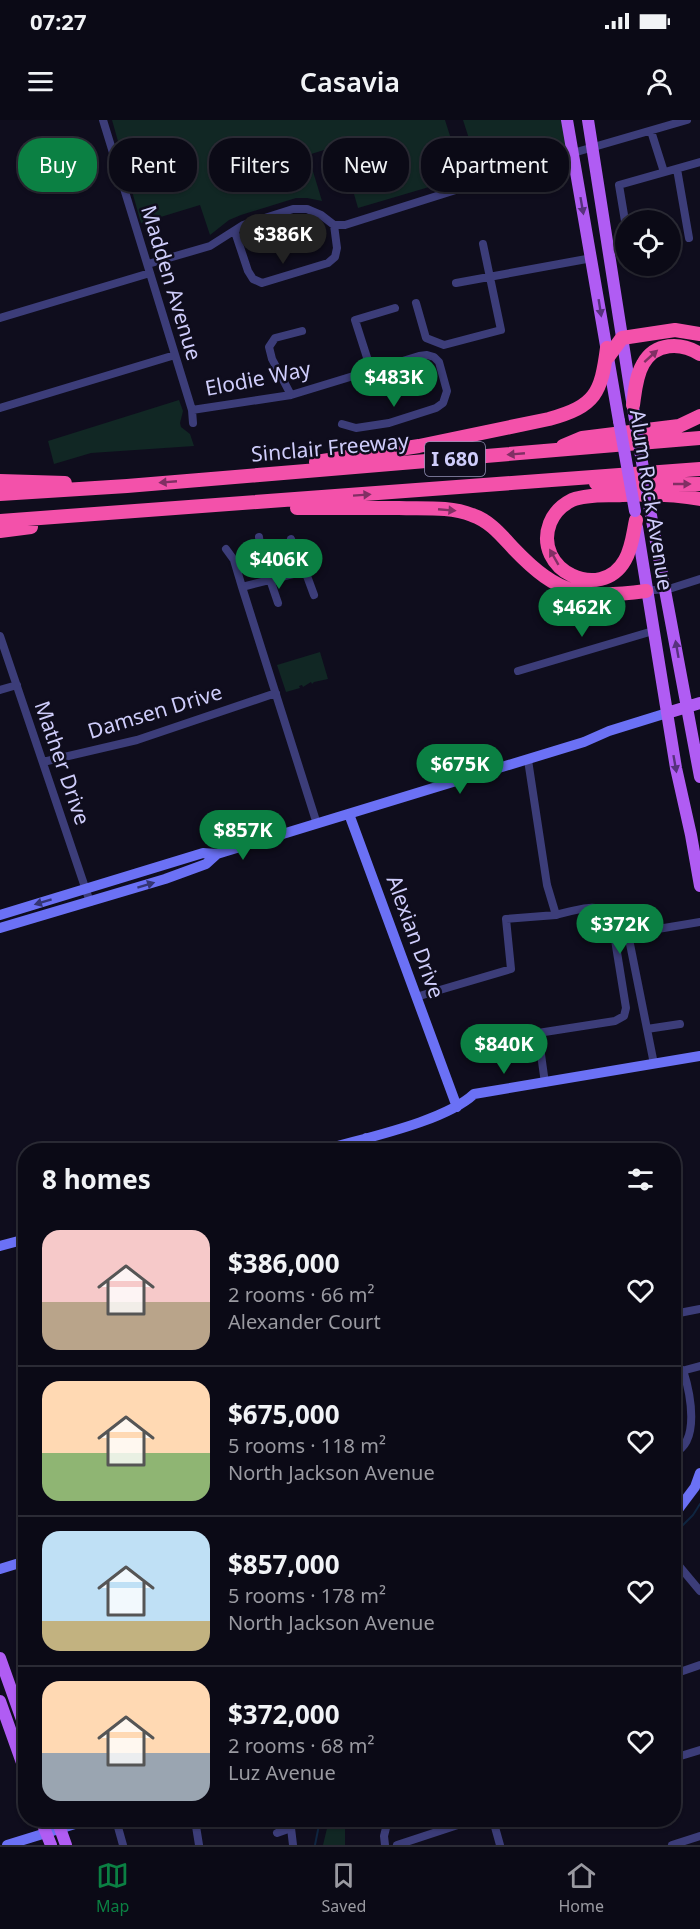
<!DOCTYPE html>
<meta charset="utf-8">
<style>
:root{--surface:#0b0a16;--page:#14131f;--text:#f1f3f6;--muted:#9a9aa1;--line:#2b2b35;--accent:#0b8043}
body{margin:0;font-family:"Noto Sans",sans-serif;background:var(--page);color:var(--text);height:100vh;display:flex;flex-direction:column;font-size:22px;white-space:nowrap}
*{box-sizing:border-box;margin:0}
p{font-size:20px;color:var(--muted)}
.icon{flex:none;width:33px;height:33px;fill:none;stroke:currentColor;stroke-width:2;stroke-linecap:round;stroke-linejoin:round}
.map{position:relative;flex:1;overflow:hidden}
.details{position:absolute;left:18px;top:1023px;width:663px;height:684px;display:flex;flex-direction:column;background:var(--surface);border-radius:24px;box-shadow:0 2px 4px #0004,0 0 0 2px var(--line)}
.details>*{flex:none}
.top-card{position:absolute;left:18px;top:18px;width:664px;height:54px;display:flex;gap:12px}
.controls{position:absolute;left:615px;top:90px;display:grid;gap:12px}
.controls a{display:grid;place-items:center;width:66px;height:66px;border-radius:50%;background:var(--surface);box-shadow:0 2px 4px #0004,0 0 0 2px var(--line);font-size:30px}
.price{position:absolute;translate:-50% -51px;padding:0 14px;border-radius:21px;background:var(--accent);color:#fff;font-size:20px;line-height:39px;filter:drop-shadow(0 2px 3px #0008)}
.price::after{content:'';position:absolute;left:50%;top:36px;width:18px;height:14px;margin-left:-9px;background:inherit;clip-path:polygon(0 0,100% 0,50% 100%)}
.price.current{background:#222;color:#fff}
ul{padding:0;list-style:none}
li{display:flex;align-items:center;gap:18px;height:150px;padding:0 24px}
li+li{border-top:2px solid var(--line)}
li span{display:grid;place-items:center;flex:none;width:168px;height:120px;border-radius:18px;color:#555}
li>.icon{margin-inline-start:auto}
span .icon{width:72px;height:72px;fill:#fffc;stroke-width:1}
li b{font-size:26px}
h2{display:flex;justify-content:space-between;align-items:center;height:72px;padding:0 24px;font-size:26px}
.pill{padding:0 21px;border-radius:24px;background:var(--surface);box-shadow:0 2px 4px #0004,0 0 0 2px var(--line);font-size:21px;line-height:54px}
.pill.current{background:var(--accent);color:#fff}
.status{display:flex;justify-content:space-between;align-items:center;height:42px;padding:0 30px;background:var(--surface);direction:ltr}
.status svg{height:16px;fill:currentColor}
header{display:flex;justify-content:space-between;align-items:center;height:78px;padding:0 24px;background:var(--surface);font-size:27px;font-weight:600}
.menu{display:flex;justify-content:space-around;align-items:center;height:84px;border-top:2px solid var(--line);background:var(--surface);font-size:16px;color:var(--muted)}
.menu a{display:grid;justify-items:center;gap:3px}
.menu .current{color:var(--accent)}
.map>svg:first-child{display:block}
.green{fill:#112724}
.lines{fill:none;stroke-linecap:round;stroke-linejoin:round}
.stream{stroke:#0f2540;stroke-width:2}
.street{stroke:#3c3d79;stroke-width:8}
.secondary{stroke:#6b71f5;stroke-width:10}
.primary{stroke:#b05cf3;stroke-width:12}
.highway{stroke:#f351aa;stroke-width:14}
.primary-bridge{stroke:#b05cf3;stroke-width:12}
.oneway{fill:#57317d}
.oneway2{fill:#812f64}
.oneway3{fill:#343573}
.labels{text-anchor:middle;stroke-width:5;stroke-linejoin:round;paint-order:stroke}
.shield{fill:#0f0d1d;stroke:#9593b8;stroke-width:1.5}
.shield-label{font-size:20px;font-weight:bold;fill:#cfcdfb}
.street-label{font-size:21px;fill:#cfcdfb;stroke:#0f0d1d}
</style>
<div class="status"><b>07:27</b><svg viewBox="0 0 49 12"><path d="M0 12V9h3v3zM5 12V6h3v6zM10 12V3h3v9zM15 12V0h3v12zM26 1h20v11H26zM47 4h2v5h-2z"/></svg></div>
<header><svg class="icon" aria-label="menu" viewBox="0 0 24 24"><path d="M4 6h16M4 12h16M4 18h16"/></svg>Casavia<svg class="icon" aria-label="person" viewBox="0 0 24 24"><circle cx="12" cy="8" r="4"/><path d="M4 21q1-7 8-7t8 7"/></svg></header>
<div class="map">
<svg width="700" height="1725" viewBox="0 0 700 1725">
<rect width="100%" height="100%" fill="#0f0d1d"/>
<path class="green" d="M112,0H445L463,57L358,88L340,25L308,35L322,81L307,78H296L241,95L229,100L210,115L200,85L141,103Z
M463,0H562L567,27L480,53Z
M179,280L183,291L180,303L181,307L190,314L194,326L91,333L54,344L48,321Z
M320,532L328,559L314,562L312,564L311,562L303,567L302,565L299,566L300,568L286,572L277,545Z
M329,1700H345V1725H323Z"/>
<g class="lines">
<path class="stream" d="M674,1414L693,1395L700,1384
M315,1725L320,1700"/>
<path class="street" d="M103,0L192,290L193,303
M651,11L664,52
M677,49L689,118
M626,107L619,65L700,42
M235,112L248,151L253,159L262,163L328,143L335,137L337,128L334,105
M148,144L210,126L243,105L293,89H307L321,95L334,105H345L573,33L687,0
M456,163L592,138
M416,183L426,218L444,225L501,210L483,124
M0,198L150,153
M371,250L355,200L395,188
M291,275L272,239L269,227L275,218L302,211
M0,288L175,235
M192,290L291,275L419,236L427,235L434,237L439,242L447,271L443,283L436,288L389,303L356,308L342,304
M259,417L261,433L278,483
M291,419L301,452
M226,429L234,440L242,467L317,704
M242,467L301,452L307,456L314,475
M646,471L672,468L700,459
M0,516L90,782
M518,551L653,511
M0,570L17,565
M528,640L547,765L556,795C572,791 599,781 611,795L626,888L624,896L615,901L538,913L545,963
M43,642L137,620L276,573
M416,877L511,849L506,799L556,795
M647,909L680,904
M479,927L539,918
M654,944L628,814L700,802
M674,1194L700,1189
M674,1253L700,1246
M674,1333C700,1322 691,1275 683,1250
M674,1447H680L700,1471
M674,1554L700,1545
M674,1638L700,1630
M116,1700L123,1725
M195,1700L199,1725
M493,1700L500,1725
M277,1713L291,1708L293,1725
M385,1725L384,1716L388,1700
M397,1725L473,1700
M672,1725L700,1716"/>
<path class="secondary" d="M349,694L457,987
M0,795L203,733L217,734L584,622L609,611L667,593
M0,808L165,759L206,744L217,734
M366,1018L371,1030
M324,1030C364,1018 444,1002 474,974L700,936
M0,1126L26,1119
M674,1395L695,1367L700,1353
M0,1449L26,1441
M7,1725L88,1700"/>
<path class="primary" d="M567,0L619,301
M588,0L635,300
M650,390L700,657
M637,407L676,648L691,715L700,766
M667,593L700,583
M0,1538L26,1611
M0,1581L26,1654
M41,1700L51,1725
M57,1700L66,1725"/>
<path class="highway" d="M608,237L622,218L675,210L700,214
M633,285C635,271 636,256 643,244C655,222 681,222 700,234
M563,326L582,318L679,306L700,296
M316,342L419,326L549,299C596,286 601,273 607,228
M0,361L65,363
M596,363L603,365L700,364
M0,374L127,366L700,318
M297,388C331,388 365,388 399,388C422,389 449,386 472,395C490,401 501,415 514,429C559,476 583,479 646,471
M636,400C633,414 632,428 625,440C601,483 532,450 550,403C554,393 562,385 572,380C587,374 606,376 622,375C648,374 674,374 700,379
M0,401L700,349
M0,411L31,407"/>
<path class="primary-bridge" d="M635,300L650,390
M619,301L635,391"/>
</g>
<defs><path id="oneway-solid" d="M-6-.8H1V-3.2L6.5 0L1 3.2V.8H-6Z" transform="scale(1.5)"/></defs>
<g class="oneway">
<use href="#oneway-solid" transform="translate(582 86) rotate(80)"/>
<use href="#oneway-solid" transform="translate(600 188) rotate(81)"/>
<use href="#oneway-solid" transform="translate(677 529) rotate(-100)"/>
<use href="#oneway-solid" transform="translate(675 644) rotate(80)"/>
</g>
<g class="oneway2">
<use href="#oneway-solid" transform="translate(651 236) rotate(-42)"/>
<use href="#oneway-solid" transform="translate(516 334) rotate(175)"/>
<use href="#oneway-solid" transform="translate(168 362) rotate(175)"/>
<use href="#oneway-solid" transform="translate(682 364)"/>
<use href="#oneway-solid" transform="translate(362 375) rotate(-4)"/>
<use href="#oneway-solid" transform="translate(447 390) rotate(5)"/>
<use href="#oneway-solid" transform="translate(554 437) rotate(-120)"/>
</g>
<g class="oneway3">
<use href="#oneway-solid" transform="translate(146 765) rotate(-17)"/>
<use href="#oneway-solid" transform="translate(43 782) rotate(163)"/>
</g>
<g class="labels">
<rect class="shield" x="425" y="322" width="60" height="34" rx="4.5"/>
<g class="shield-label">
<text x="455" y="346">I 680</text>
</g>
<g class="street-label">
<text transform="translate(171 163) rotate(73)" y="7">Madden Avenue</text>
<text transform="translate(258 259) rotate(-11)" y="7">Elodie Way</text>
<text transform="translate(330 328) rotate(-5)" y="7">Sinclair Freeway</text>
<text transform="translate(651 380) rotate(81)" y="7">Alum Rock Avenue</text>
<text transform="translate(155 592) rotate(-17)" y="7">Damsen Drive</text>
<text transform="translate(62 643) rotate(71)" y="7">Mather Drive</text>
<text transform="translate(415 817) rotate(70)" y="7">Alexian Drive</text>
</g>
</g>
</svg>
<div class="controls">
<a><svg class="icon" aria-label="locate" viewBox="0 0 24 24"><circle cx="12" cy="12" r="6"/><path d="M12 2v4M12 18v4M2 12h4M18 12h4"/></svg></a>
</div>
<b class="price current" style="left:283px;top:145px">$386K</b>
<b class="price" style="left:394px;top:288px">$483K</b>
<b class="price" style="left:279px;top:470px">$406K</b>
<b class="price" style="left:582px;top:518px">$462K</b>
<b class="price" style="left:460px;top:675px">$675K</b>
<b class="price" style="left:243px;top:741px">$857K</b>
<b class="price" style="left:620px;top:835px">$372K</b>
<b class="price" style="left:504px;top:955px">$840K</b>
<div class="top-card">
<a class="pill current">Buy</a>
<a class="pill">Rent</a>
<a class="pill">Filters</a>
<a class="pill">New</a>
<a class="pill">Apartment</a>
</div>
<section class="details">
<h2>8 homes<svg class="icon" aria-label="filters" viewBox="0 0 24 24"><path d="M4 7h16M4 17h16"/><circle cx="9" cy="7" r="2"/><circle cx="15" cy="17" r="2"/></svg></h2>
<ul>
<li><span style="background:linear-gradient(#f6c9c9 60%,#b9a48a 0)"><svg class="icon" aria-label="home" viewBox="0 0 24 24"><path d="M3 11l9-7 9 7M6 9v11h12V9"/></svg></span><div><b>$386,000</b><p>2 rooms · 66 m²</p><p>Alexander Court</p></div><svg class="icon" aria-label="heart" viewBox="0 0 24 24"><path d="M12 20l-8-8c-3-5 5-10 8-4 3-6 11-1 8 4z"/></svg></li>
<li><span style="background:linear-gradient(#ffd9b3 60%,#8fb573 0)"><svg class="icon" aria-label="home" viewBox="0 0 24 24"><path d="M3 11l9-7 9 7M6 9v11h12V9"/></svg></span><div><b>$675,000</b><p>5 rooms · 118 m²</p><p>North Jackson Avenue</p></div><svg class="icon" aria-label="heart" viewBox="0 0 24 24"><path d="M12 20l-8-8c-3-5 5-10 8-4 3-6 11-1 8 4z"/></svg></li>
<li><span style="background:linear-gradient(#bfe0f5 75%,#c2b280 0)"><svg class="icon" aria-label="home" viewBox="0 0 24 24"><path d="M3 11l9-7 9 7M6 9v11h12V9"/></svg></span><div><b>$857,000</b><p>5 rooms · 178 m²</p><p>North Jackson Avenue</p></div><svg class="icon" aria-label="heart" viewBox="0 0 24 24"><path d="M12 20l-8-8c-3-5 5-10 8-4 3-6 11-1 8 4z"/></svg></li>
<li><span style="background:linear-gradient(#ffd9b3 60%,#9aa5b1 0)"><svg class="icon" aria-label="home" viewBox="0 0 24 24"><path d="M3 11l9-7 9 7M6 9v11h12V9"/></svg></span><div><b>$372,000</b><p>2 rooms · 68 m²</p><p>Luz Avenue</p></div><svg class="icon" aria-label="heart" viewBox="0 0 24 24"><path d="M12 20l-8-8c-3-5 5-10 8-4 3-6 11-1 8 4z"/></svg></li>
</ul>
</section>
</div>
<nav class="menu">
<a class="current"><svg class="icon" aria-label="map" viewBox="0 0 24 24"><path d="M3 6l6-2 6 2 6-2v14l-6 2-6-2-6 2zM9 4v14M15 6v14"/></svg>Map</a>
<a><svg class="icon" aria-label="saved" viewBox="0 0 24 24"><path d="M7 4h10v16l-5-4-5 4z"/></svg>Saved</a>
<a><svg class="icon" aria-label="home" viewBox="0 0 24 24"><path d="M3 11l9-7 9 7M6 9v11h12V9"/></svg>Home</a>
</nav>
